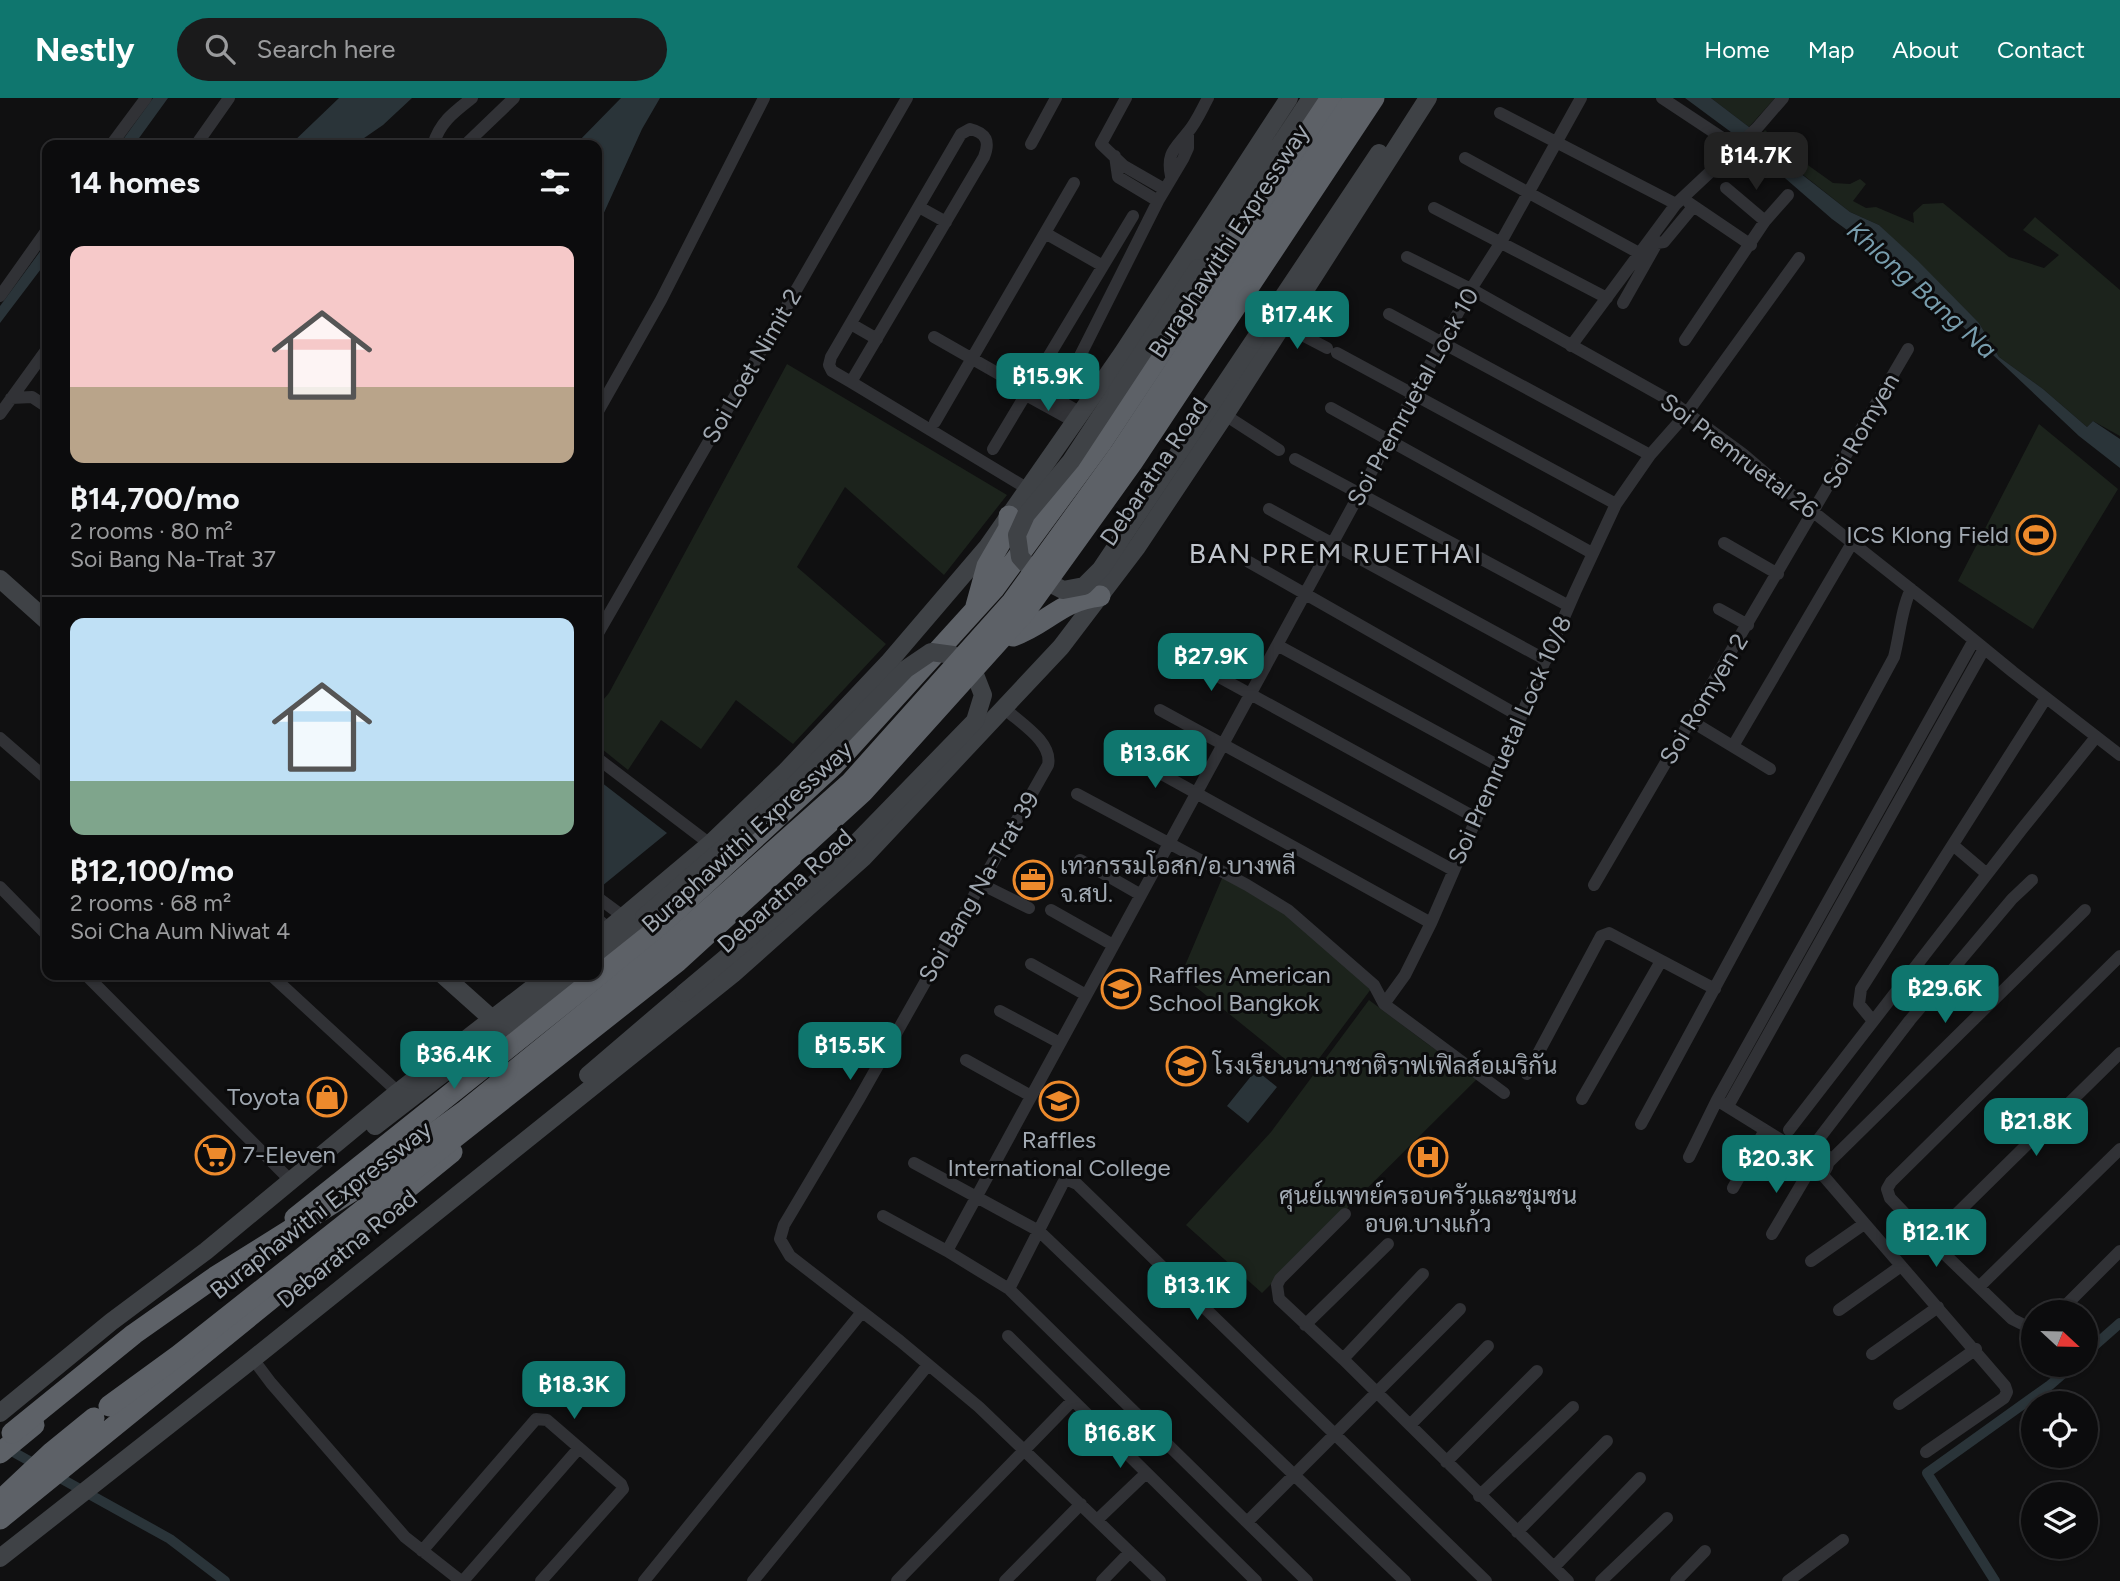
<!DOCTYPE html>
<meta charset="utf-8">
<style>
:root{--surface:#0c0c0d;--page:#1a1a1b;--text:#f1f3f6;--muted:#9a9b9d;--line:#2c2c2e;--accent:#0f766e}
body{margin:0;font-family:Figtree,Sarabun,sans-serif;background:var(--page);color:var(--text);height:100vh;display:flex;flex-direction:column;font-size:26px;white-space:nowrap}
*{box-sizing:border-box;margin:0}
p{font-size:23px;color:var(--muted)}
.icon{flex:none;width:38px;height:38px;fill:none;stroke:currentColor;stroke-width:2;stroke-linecap:round;stroke-linejoin:round}
.map{position:relative;flex:1;overflow:hidden}
.side{position:absolute;left:42px;top:42px;width:560px;height:840px;display:flex;flex-direction:column;background:var(--surface);border-radius:14px;box-shadow:0 2px 5px #0004,0 0 0 2px var(--line)}
.side>*{flex:none}
.needle{width:46px;rotate:112deg}
.fabs{position:absolute;left:2021px;top:1202px;display:grid;gap:14px}
.fabs a{display:grid;place-items:center;width:77px;height:77px;border-radius:50%;background:var(--surface);box-shadow:0 2px 5px #0004,0 0 0 2px var(--line);font-size:35px}
.price{position:absolute;translate:-50% -60px;padding:0 16px;border-radius:14px;background:var(--accent);color:#fff;font-size:23px;line-height:46px;filter:drop-shadow(0 2px 4px #0008)}
.price::after{content:'';position:absolute;left:50%;top:42px;width:21px;height:16px;margin-left:-10px;background:inherit;clip-path:polygon(0 0,100% 0,50% 100%)}
.price.on{background:#222;color:#fff}
ul{padding:0;list-style:none}
li{display:grid;align-content:center;gap:14px;height:371px;padding:0 28px}
li+li{border-top:2px solid var(--line)}
li span{display:grid;place-items:center;height:217px;border-radius:14px;color:#555}
li>.icon{margin-inline-start:auto}
span .icon{width:126px;height:126px;fill:#fffc;stroke-width:1}
li b{font-size:30px}
h2{display:flex;justify-content:space-between;align-items:center;height:84px;padding:0 28px;font-size:30px}
header{display:flex;align-items:center;gap:42px;box-sizing:border-box;height:98px;padding:0 35px;background:var(--accent);color:#fff}
header strong{font-size:33px}
nav{display:flex;gap:38px;margin-inline-start:auto;font-size:24px}
.search{width:490px;height:63px;background:var(--page);display:flex;align-items:center;gap:18px;box-sizing:border-box;padding:0 24px;border-radius:38px;color:var(--muted);font-size:26px}
.map>svg:first-child{display:block}
.green{fill:#1c231c}
.water{fill:#2a3439}
.lines{fill:none;stroke-linecap:round;stroke-linejoin:round}
.canal{stroke:#2a3439;stroke-width:10}
.street{stroke:#313236;stroke-width:12}
.secondary{stroke:#3f4246;stroke-width:18}
.highway{stroke:#5d6167;stroke-width:21}
.secondary-bridge{stroke:#3f4246;stroke-width:18}
.highway-bridge{stroke:#5d6167;stroke-width:21}
.labels{text-anchor:middle;stroke-width:6;stroke-linejoin:round;paint-order:stroke}
.street-label{font-size:24px;fill:#a1a9b2;stroke:#0b0b0c}
.poi-label{font-size:24px;fill:#a1a9b2;stroke:#0b0b0c;text-anchor:start}
.water-label{font-size:26px;font-style:italic;fill:#789dad;stroke:#0b0b0c}
.quarter-label{font-size:28px;letter-spacing:2px;fill:#c2c7ce;stroke:#0b0b0c}
</style>
<header>
<strong>Nestly</strong>
<div class="search"><svg class="icon" aria-label="search" viewBox="0 0 24 24"><circle cx="10" cy="10" r="6"/><path d="M15 15l6 6"/></svg>Search here</div>
<nav><a>Home</a><a>Map</a><a>About</a><a>Contact</a></nav>
</header>
<div class="map">
<svg width="2120" height="1483" viewBox="0 0 2120 1483">
<rect width="100%" height="100%" fill="#101011"/>
<path class="green" d="M1711,0H1775L1749,29Z
M1765,32L1784,50L1833,85L1850,86L1860,81L1866,86L1853,103L1866,110L1876,109L1914,125L1913,115L1923,106L1943,105L2009,159L2044,170L2059,157L2023,132L2035,119L2120,192V338L2093,323L2087,329L2043,291L1999,259L1979,225L1879,127L1850,114L1758,41Z
M787,266L1007,397L944,477L845,389L797,469L886,546L793,646L736,602L701,651L661,622L628,672L597,647V609L609,595Z
M2039,326L2118,391L2033,531L1958,483Z
M1223,778L1265,798L1371,891L1306,978L1181,877Z
M1369,902L1429,947L1478,980L1262,1195L1186,1127L1271,1034Z"/>
<path class="water" d="M153,0H168L134,47H119Z
M339,0H412L383,27L354,47H290Z
M621,0H660L642,31L597,130V47H575Z
M1685,0H1711L1749,29L1758,42L1850,114L1879,127L1918,163L1979,225L1999,259L2043,291L2087,329L2093,323L2120,341V370L2079,338L1907,176L1832,121L1739,40Z
M47,144V163L0,225V208Z
M597,681L667,735L602,788L597,784Z
M1256,972L1277,989L1248,1025L1227,1008Z"/>
<g class="lines">
<path class="canal" d="M2086,1255L2120,1225
M6,1350L170,1441L225,1483
M1995,1483L1927,1375L2050,1287L2073,1267"/>
<path class="street" d="M1126,0L1101,46L1124,68L1164,91
M1662,0L1736,49
M1500,15L1676,106
M1031,46L1056,0
M111,47L146,0
M196,47L229,0
M433,47C440,24 454,14 472,0
M465,47L514,0
M1115,58L1118,79L1158,103
M1465,60L1639,155
M1171,78C1166,55 1175,51 1188,34C1196,25 1202,11 1208,0
M1726,90L1765,123
M1689,105L1751,147
M919,109L946,124
M1434,110L1607,200
M1045,135L1103,168
M1407,159L1471,191L1671,303L1743,356L1778,386L1941,515L2013,574L2120,657
M0,198L47,132
M1623,205L1657,145L1664,144L1693,109
M1389,216L1650,357
M851,226L877,241
M1283,227L1327,250
M934,239L1020,288L1026,297L1075,324
M1685,242L1765,123L1788,97
M1571,248L1676,106L1757,30L1783,0
M1337,255L1616,406
M851,284L984,59C990,44 987,35 970,31L961,36L831,259L829,267L832,273L851,284L1028,391
M1024,288L1032,287L1081,315
M1093,298C1080,285 1075,276 1080,258L1158,103L1183,61L1188,50V35
M11,300L32,299L47,309
M1331,310L1592,455
M597,315L661,202L764,0
M0,316L47,251
M1225,317L1279,352
M935,324L1074,85
M993,351L1133,118
M1295,361L1569,508
M1269,411L1546,562
M1724,445L1778,476
M1249,464L1521,619
M1719,511L1748,527
M597,537L907,0
M1277,547L1499,668
M1190,563L1476,720
M1004,610C1020,625 1053,644 1048,667L859,1001L784,1127L780,1141L790,1158L900,1243L979,1309L1160,1483
M1160,612L1453,772
M1691,623L1770,671
M0,640L47,681
M1733,648L1852,445
M1131,659L1431,825
M597,660L710,746
M1077,696L1247,787L1288,812L1374,887L1384,906L1504,995
M1953,747L1987,776
M1080,762L1141,797
M981,786L1029,810
M1594,787L1908,251
M0,789L47,837
M597,799L624,819
M1051,812L1113,847
M597,821L610,831
M1031,866L1086,897
M86,877L291,1083
M271,877L398,994
M1384,906L1405,877L1431,825L1575,494L1616,406L1650,357L1687,315L1799,160
M1000,913L1060,945
M1873,923L1859,906L1861,891L2046,600
M966,962L1031,998
M1527,976L1601,838L1609,835L1715,891
M1582,1001L1661,863
M1723,1006L1804,1056
M1728,1008L1984,551
M1641,1026L1894,559C1900,536 1901,512 1911,491
M1789,1032L2022,731L2096,639
M1811,1051L1910,922L2012,801L2032,782
M1802 1064a13 13 0 1 1 26 0a13 13 0 1 1-26 0Z
M1689,1059L1717,1002L1974,542
M914,1065L1039,1133L1405,1483
M1828,1065L2085,812
M1821,1075L2005,1288L2007,1294L2004,1300L1926,1354
M1733,1090L1765,1032
M1345,1116L1280,1181L1277,1187L1279,1201L1343,1261L1568,1483
M883,1118L947,1153L1009,1191L1307,1483
M1772,1136L1808,1075
M1930,1142L2120,955
M947,1153L1471,191L1501,144L1581,0
M1811,1163L1864,1126
M1979,1189L2120,1051
M1009,1191L1063,1085L1068,1082L1077,1086L1486,1483
M1839,1212L1901,1168
M2059,1214L2120,1153
M1305,1227L1388,1146
M2034,1232L2012,1221L1930,1142L1890,1100L1887,1091L1891,1084L2120,858
M1008,1238L1256,1483
M1872,1256L1938,1209
M253,1261L271,1285L405,1439L461,1483
M1343,1261L1423,1176
M1899,1306L1976,1251
M1410,1327L1488,1248
M1446,1364L1537,1273
M1479,1398L1573,1309
M1097,1422L1141,1380
M1247,1424L1460,1211
M1517,1434L1607,1343
M422,1453L536,1321L547,1322L621,1386L623,1391L541,1483
M1554,1469L1640,1380
M463,1483L579,1350
M644,1483L862,1214
M753,1483L928,1267
M897,1483L1072,1303
M1005,1483L1081,1406
M1102,1483L1130,1454
M1601,1483L1667,1420
M1676,1483L1705,1453
M1788,1483L1843,1442"/>
<path class="secondary" d="M1198,170L1311,0
M1271,217L1379,55
M0,481L47,523
M597,841L710,746L786,673L888,565L988,448L1122,256L1289,0
M597,857L644,819
M443,877L491,920
M588,977L684,895
M375,1028L571,877
M0,1315L111,1224L206,1153L398,994L549,877
M0,1460L253,1261L733,876L863,760L1061,549L1137,449L1225,317L1428,0"/>
<path class="highway" d="M976,508L987,468L1009,430V418
M1013,538C1047,526 1061,502 1100,498
M295,1120L651,836L834,667L994,491L1102,344L1331,0
M0,1355L34,1327
M0,1403L51,1355L94,1320
M0,1421L452,1054"/>
<path class="secondary-bridge" d="M1198,170L1071,363L1026,417L1017,437L1020,459L1038,479L1063,492L1084,488L1101,471L1271,217
M644,819L785,697L906,571L931,554L953,557L974,574L983,597L975,623L827,775L684,895"/>
<path class="highway-bridge" d="M109,1308L179,1257L677,864L863,694L1025,514L1132,365L1374,0
M12,1335L134,1236L215,1179L365,1085L466,1012L665,850L851,684L1012,504L1119,356L1354,0"/>
</g>
<defs>
<symbol id="stadium-ring" viewBox="-11 -11 22 22"><circle r="9.5" fill="#0b0b0c" stroke="#ed8a2c" stroke-width="1.5"/><path d="M0-5a6.5 5 0 1 0 0 10a6.5 5 0 1 0 0-10ZM-3.5-1.8h7v3.6h-7Z" fill="#ed8a2c"/></symbol>
<symbol id="office-ring" viewBox="-11 -11 22 22"><circle r="9.5" fill="#0b0b0c" stroke="#ed8a2c" stroke-width="1.5"/><path d="M-6-3h4V-5.5h4V-3h4V5H-6ZM-1-4.5V-3h2v-1.5ZM-6 0V1H6V0Z" fill="#ed8a2c"/></symbol>
<symbol id="school-ring" viewBox="-11 -11 22 22"><circle r="9.5" fill="#0b0b0c" stroke="#ed8a2c" stroke-width="1.5"/><path d="M0-5L7-2L0 1L-7-2ZM-4 1L0 2.5L4 1V4Q0 6-4 4Z" fill="#ed8a2c"/></symbol>
<symbol id="university-ring" viewBox="-11 -11 22 22"><circle r="9.5" fill="#0b0b0c" stroke="#ed8a2c" stroke-width="1.5"/><path d="M0-5L7-2L0 1L-7-2ZM-4 1L0 2.5L4 1V4Q0 6-4 4Z" fill="#ed8a2c"/></symbol>
<symbol id="shop-ring" viewBox="-11 -11 22 22"><circle r="9.5" fill="#0b0b0c" stroke="#ed8a2c" stroke-width="1.5"/><path d="M-5-2.5h2.3a2.7 3.5 0 0 1 5.4 0H5L5.5 6h-11ZM-1.5-2.5h3a1.5 2.3 0 0 0-3 0Z" fill="#ed8a2c"/></symbol>
<symbol id="supermarket-ring" viewBox="-11 -11 22 22"><circle r="9.5" fill="#0b0b0c" stroke="#ed8a2c" stroke-width="1.5"/><path d="M-6-5.5h2.5l.6 2H6L4.5 2H-2.5L-4.4-4H-6ZM-1.5 3.2a1.3 1.3 0 1 0 .1 0ZM3 3.2a1.3 1.3 0 1 0 .1 0Z" fill="#ed8a2c"/></symbol>
<symbol id="hospital-ring" viewBox="-11 -11 22 22"><circle r="9.5" fill="#0b0b0c" stroke="#ed8a2c" stroke-width="1.5"/><path d="M-5-5h3v3.5h4V-5h3V5h-3V1.5h-4V5h-3Z" fill="#ed8a2c"/></symbol>
</defs>
<g fill-rule="evenodd">
<use href="#stadium-ring" x="2014" y="415" width="44" height="44"/>
<use href="#office-ring" x="1011" y="760" width="44" height="44"/>
<use href="#school-ring" x="1099" y="869" width="44" height="44"/>
<use href="#university-ring" x="1164" y="946" width="44" height="44"/>
<use href="#shop-ring" x="305" y="977" width="44" height="44"/>
<use href="#university-ring" x="1037" y="981" width="44" height="44"/>
<use href="#supermarket-ring" x="193" y="1035" width="44" height="44"/>
<use href="#hospital-ring" x="1406" y="1037" width="44" height="44"/>
</g>
<g class="labels">
<g class="street-label">
<text transform="translate(1229 143) rotate(-57)" y="8">Buraphawithi Expressway</text>
<text transform="translate(752 268) rotate(-60)" y="8">Soi Loet Nimit 2</text>
<text transform="translate(1413 299) rotate(-61)" y="8">Soi Premruetal Lock 10</text>
<text transform="translate(1861 333) rotate(-60)" y="8">Soi Romyen</text>
<text transform="translate(1739 358) rotate(37)" y="8">Soi Premruetal 26</text>
<text transform="translate(1154 374) rotate(-56)" y="8">Debaratna Road</text>
<text transform="translate(1704 601) rotate(-59)" y="8">Soi Romyen 2</text>
<text transform="translate(1510 642) rotate(-66)" y="8">Soi Premruetal Lock 10/8</text>
<text transform="translate(747 739) rotate(-42)" y="8">Buraphawithi Expressway</text>
<text transform="translate(979 789) rotate(-60)" y="8">Soi Bang Na-Trat 39</text>
<text transform="translate(785 793) rotate(-42)" y="8">Debaratna Road</text>
<text transform="translate(321 1112) rotate(-38)" y="8">Buraphawithi Expressway</text>
<text transform="translate(347 1151) rotate(-39)" y="8">Debaratna Road</text>
</g>
<g class="poi-label">
<text x="2009" y="445" text-anchor="end">ICS Klong Field</text>
<text x="1060" y="776">เทวกรรมโอสก/อ.บางพลี<tspan x="1060" dy="28">จ.สป.</tspan></text>
<text x="1148" y="885">Raffles American<tspan x="1148" dy="28">School Bangkok</tspan></text>
<text x="1213" y="976">โรงเรียนนานาชาติราฟเฟิลส์อเมริกัน</text>
<text x="300" y="1007" text-anchor="end">Toyota</text>
<text x="1059" y="1050" text-anchor="middle">Raffles<tspan x="1059" dy="28">International College</tspan></text>
<text x="242" y="1065">7-Eleven</text>
<text x="1428" y="1106" text-anchor="middle">ศุนย์แพทย์ครอบครัวและชุมชน<tspan x="1428" dy="28">อบต.บางแก้ว</tspan></text>
</g>
<g class="water-label">
<text transform="translate(1922 192) rotate(42)" y="9">Khlong Bang Na</text>
</g>
<g class="quarter-label">
<text x="1336" y="465">BAN PREM RUETHAI</text>
</g>
</g>
</svg>
<div class="fabs">
<a><svg class="needle" viewBox="-14 -14 28 28"><path d="M0-13l5 13h-10z" fill="#e53935"/><path d="M0 13l5-13h-10z" fill="#9a9b9d"/></svg></a>
<a><svg class="icon" aria-label="locate" viewBox="0 0 24 24"><circle cx="12" cy="12" r="6"/><path d="M12 2v4M12 18v4M2 12h4M18 12h4"/></svg></a>
<a><svg class="icon" aria-label="layers" viewBox="0 0 24 24"><path d="M12 4l9 5-9 5-9-5zM3 14l9 5 9-5"/></svg></a>
</div>
<b class="price on" style="left:1756px;top:94px">฿14.7K</b>
<b class="price" style="left:1297px;top:253px">฿17.4K</b>
<b class="price" style="left:1048px;top:315px">฿15.9K</b>
<b class="price" style="left:1211px;top:595px">฿27.9K</b>
<b class="price" style="left:1155px;top:692px">฿13.6K</b>
<b class="price" style="left:1945px;top:927px">฿29.6K</b>
<b class="price" style="left:850px;top:984px">฿15.5K</b>
<b class="price" style="left:454px;top:993px">฿36.4K</b>
<b class="price" style="left:2036px;top:1060px">฿21.8K</b>
<b class="price" style="left:1776px;top:1097px">฿20.3K</b>
<b class="price" style="left:1936px;top:1171px">฿12.1K</b>
<b class="price" style="left:1197px;top:1224px">฿13.1K</b>
<b class="price" style="left:574px;top:1323px">฿18.3K</b>
<b class="price" style="left:1120px;top:1372px">฿16.8K</b>
<section class="side">
<h2>14 homes<svg class="icon" aria-label="filters" viewBox="0 0 24 24"><path d="M4 7h16M4 17h16"/><circle cx="9" cy="7" r="2"/><circle cx="15" cy="17" r="2"/></svg></h2>
<ul>
<li><span style="background:linear-gradient(#f6c9c9 65%,#b9a48a 0)"><svg class="icon" aria-label="home" viewBox="0 0 24 24"><path d="M3 11l9-7 9 7M6 9v11h12V9"/></svg></span><div><b>฿14,700/mo</b><p>2 rooms · 80 m²</p><p>Soi Bang Na-Trat 37</p></div></li>
<li><span style="background:linear-gradient(#bfe0f5 75%,#7fa58c 0)"><svg class="icon" aria-label="home" viewBox="0 0 24 24"><path d="M3 11l9-7 9 7M6 9v11h12V9"/></svg></span><div><b>฿12,100/mo</b><p>2 rooms · 68 m²</p><p>Soi Cha Aum Niwat 4</p></div></li>
</ul>
</section>
</div>
